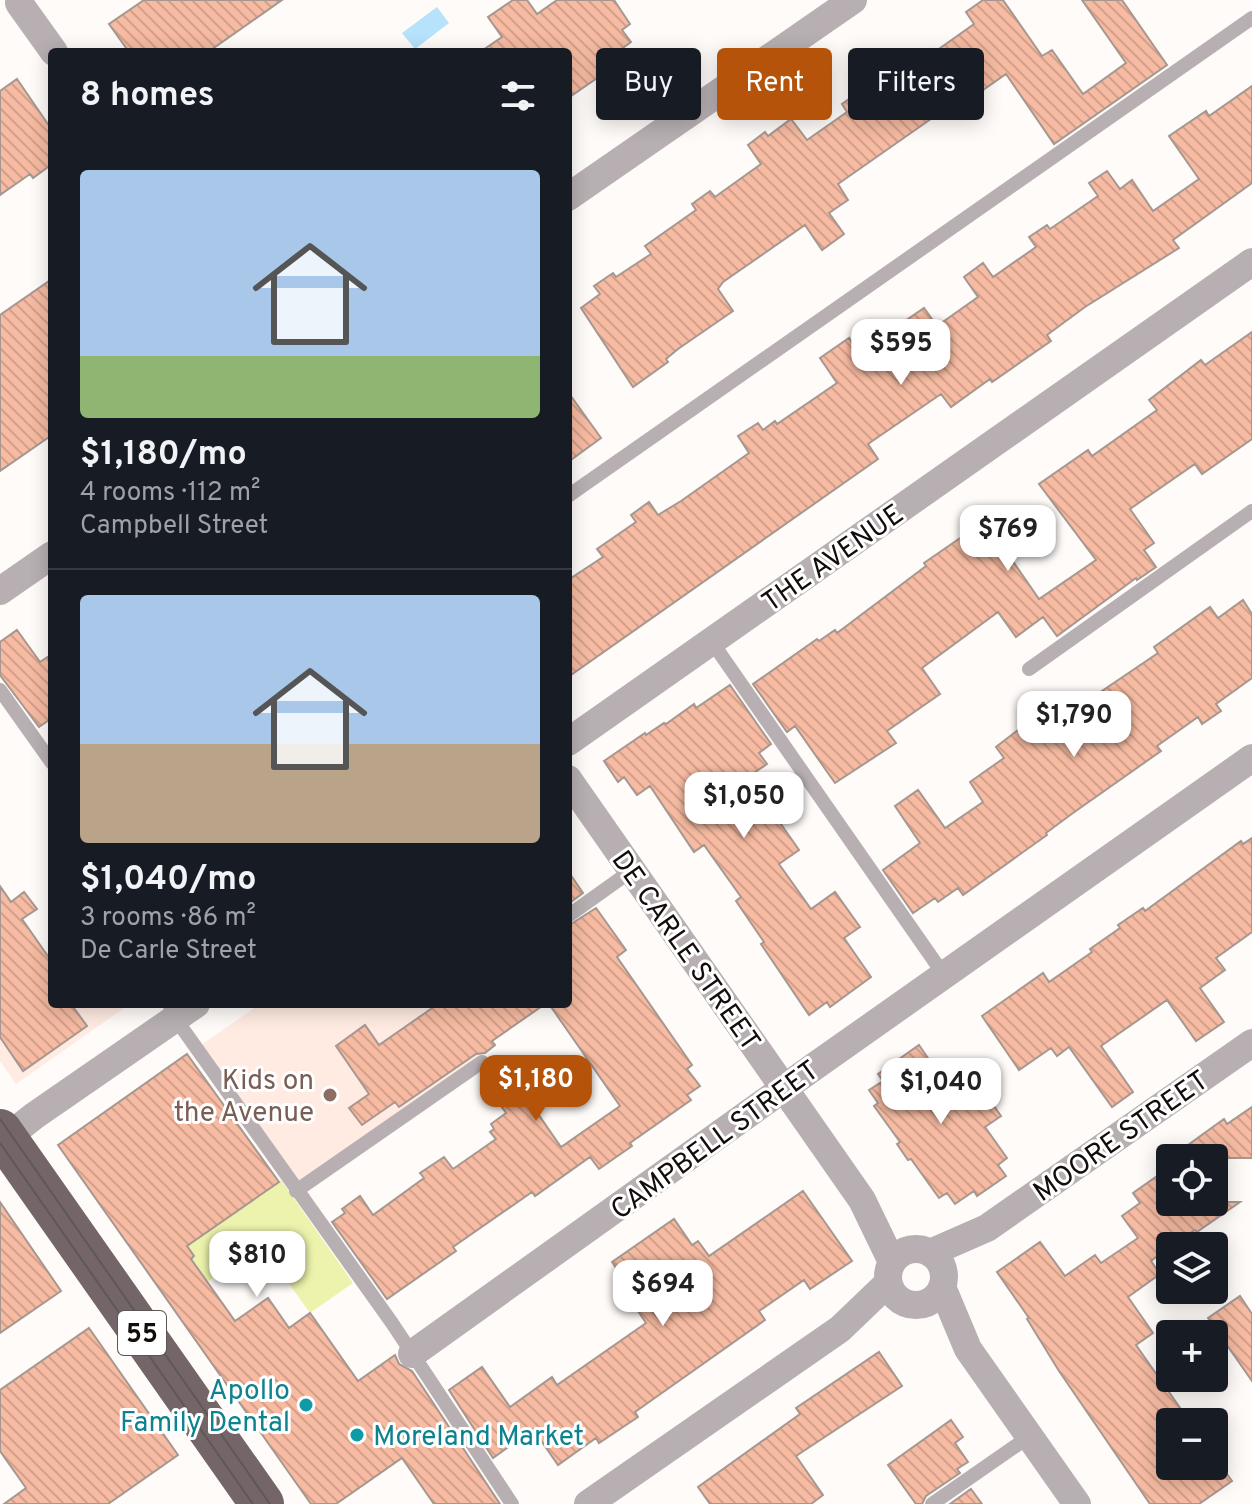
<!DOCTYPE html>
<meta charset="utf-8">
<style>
:root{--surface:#171b24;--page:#242831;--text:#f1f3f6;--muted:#9ea1a6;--line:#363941;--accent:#b45309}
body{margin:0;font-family:Overpass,sans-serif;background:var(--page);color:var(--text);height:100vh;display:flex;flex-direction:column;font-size:30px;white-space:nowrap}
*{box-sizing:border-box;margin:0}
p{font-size:26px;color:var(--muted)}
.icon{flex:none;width:44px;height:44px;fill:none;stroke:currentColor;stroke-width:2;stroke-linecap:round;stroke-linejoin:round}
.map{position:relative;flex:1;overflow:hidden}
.sheet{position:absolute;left:48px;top:48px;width:524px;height:960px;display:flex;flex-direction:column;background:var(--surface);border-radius:8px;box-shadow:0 4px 20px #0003}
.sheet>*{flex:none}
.top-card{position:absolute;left:596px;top:48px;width:536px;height:72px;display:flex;gap:16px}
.tools{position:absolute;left:1156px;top:1144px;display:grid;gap:16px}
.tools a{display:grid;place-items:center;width:72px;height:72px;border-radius:8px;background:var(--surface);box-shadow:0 4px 20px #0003;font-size:40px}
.price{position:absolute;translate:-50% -68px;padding:0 18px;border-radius:16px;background:#fff;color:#222;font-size:26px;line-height:52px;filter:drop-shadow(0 2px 4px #0008)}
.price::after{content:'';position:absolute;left:50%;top:48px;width:24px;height:18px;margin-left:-12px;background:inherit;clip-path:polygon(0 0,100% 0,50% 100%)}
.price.selected{background:var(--accent);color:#fff}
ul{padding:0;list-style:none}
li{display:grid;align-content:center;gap:16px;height:424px;padding:0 32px}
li+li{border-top:2px solid var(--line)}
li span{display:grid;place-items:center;height:248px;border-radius:8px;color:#555}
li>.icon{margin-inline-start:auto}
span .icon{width:144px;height:144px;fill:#fffc;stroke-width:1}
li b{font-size:34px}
h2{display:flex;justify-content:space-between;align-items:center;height:96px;padding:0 32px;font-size:34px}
.tag{padding:0 28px;border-radius:8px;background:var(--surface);box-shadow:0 4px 20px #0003;font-size:28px;line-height:72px}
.tag.selected{background:var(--accent);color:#fff}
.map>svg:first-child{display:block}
.built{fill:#ffebe2}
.grass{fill:#edf3ad}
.water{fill:#b6e2fb}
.building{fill:url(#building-back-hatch);stroke:#a69791;stroke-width:2}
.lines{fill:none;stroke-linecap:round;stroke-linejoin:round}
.service{stroke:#b7afb1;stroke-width:14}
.minor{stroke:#b7afb1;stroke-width:28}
.trunk{stroke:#746568;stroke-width:44}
.tram{stroke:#5d5957;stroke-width:2}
.education-dot{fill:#8d6e63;stroke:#fff;stroke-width:3}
.culture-dot{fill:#0f9aa8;stroke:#fff;stroke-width:3}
.labels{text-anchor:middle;stroke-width:6;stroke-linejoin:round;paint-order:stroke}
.shield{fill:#fff;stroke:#595654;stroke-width:2}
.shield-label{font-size:26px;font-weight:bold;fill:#120d0b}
.street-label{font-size:28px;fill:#120d0b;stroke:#fff}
.education-label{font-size:28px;fill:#785e54;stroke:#fff;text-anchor:end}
.culture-label{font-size:28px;fill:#0d838f;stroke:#fff;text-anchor:end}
</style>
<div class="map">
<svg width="1252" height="1504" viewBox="0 0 1252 1504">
<defs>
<pattern id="building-back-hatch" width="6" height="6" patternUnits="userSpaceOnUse" patternTransform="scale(2)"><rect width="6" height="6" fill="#f6bba2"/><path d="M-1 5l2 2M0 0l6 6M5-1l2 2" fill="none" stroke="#d2a08a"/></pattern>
</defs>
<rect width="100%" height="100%" fill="#fefbf9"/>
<path class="built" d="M52,948V1004H130L16,1084L0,1061V984Z
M260,1004H467L495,1045L298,1184L201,1045Z"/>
<path class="grass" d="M281,1180L353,1283L310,1313L261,1244L172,1307L190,1260L194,1256L187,1246Z"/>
<path class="water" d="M437,7L449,23L415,49L402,33Z"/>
<path class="building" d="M144,0H282L208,52H129L109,24Z
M513,0H527L537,14L557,0H614L630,24L622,30L631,42L613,55L619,63L568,98V52H480L502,37L488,17Z
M983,0H1003L1042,56L1052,50L1083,94L1126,63L1082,0H1122L1167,65L1054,144L1006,74L942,119L938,114L838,184L848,200L829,213L844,234L822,250L805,225L723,282L718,289L733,311L678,349L666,359L668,362L633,387L581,308L600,294L594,286L613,273L616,277L651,254L645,246L696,210L692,204L710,191L715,197L761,164L748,145L765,132L768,136L791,119L807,140L847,112L842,104L860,91L866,99L934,49L936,51L974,24L966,12Z
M17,79L52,130V164L33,178L30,174L0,195V91Z
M1252,86V183L1173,240L1179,248L1085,307L1047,335L1051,341L992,382L990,379L951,407L941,394L868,444L878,459L568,677V580L603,557L597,549L636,522L631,515L649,502L658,515L681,501L749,453L738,436L758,423L763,430L775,421L777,424L837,383L820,358L849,338L863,359L899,334L895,328L924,308L937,326L978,297L964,277L983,263L993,277L1036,247L1029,237L1047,225L1050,229L1098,196L1089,183L1107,171L1120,189L1132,180L1153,211L1199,179L1169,136L1206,111L1209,116Z
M52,279V435L0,471V315Z
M1252,332V439L1202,474L1195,464L1130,509L1154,543L1144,550L1156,567L1137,580L1136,578L1057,636L1043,617L1016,637L998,612L922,668L940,694L887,731L896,743L835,783L795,726L787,732L753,684L817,639L819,641L835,630L837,633L926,566L924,563L985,521L1039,599L1096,560L1039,484L1088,450L1092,456L1157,410L1149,400L1201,360L1205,365Z
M568,392L601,438L568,462Z
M1243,600L1252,614V678L1216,704L1221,711L1202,724L1198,717L1157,746L1161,751L1073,813L1046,833L1047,835L963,895L958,888L938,902L935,898L913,913L883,870L920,843L895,806L918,790L945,828L983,802L970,782L1004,758L996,747L1027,723L1053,705L1075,736L1114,707L1102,691L1158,653L1154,647L1210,607L1218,618Z
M17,630L40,662L52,654V718L39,727L0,675V642Z
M730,685L771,744L759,753L767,764L748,777L799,850L779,864L811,909L835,892L860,927L844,938L871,977L830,1007L827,1002L809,1015L761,944L764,942L736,901L741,897L704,845L694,852L650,786L637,795L624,777L618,782L604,761L645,733L646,735L664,723L666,724L694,704L696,708Z
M1252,838V932L1216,958L1225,970L1200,988L1224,1022L1196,1041L1167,1000L1101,1046L1133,1092L1112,1107L1069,1047L1057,1056L1051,1048L1019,1070L982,1016L1043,973L1049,982L1092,952L1090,949L1120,928L1118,925L1143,908L1145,911L1241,841L1243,844Z
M568,871L583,893L568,904Z
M0,886L11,902L24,892L37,909L22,919L52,962V1004H71L87,1026L23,1071L0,1037Z
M596,908L626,950L617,957L692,1065L687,1069L700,1086L687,1095L691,1100L630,1143L632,1146L599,1169L590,1157L535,1196L532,1192L453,1247L456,1251L387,1299L332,1222L345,1213L342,1209L360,1196L373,1215L424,1178L420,1173L444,1157L453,1169L496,1139L490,1132L494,1129L491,1124L506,1113L499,1103L520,1088L561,1147L620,1106L549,1004H568V926Z
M438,1004H545L492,1041L495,1045L485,1053L476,1054L399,1107L395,1102L362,1125L349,1108L369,1094L336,1046L365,1025L379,1045Z
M919,1045L950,1090L972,1075L1001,1116L985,1127L1007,1158L998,1165L1006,1176L977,1196L974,1191L955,1204L947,1193L939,1198L911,1159L908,1160L897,1144L900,1142L874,1106L878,1103L869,1090L883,1081L878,1074Z
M187,1054L279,1182L187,1246L194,1256L191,1259L235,1321L268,1298L289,1328L310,1313L358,1381L395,1355L399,1364L412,1371L500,1504H434L402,1458L336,1504H311L58,1145Z
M1252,1107V1158H1170L1224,1119L1227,1124Z
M1170,1167V1202H1240L1197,1232L1195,1230L1170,1246L1151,1261L1160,1274L1128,1297L1153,1333L1136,1345L1190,1422H1170V1466H1221L1232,1481L1199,1504H1150L1059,1371L1027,1319L1029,1318L997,1272L1040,1242L1065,1276L1095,1255L1101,1263L1138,1238L1122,1216L1140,1203L1133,1193Z
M803,1191L852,1261L810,1289L804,1280L759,1311L765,1320L635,1412L638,1417L599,1443L596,1438L558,1465L533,1429L493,1458L449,1390L482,1367L510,1407L552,1377L557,1385L646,1323L625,1292L630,1288L612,1262L674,1219L692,1245L698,1241L709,1256Z
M0,1202L61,1291L0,1333Z
M1240,1296L1252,1314V1381L1208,1318Z
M89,1328L178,1455L108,1504H4L26,1488L0,1451V1390Z
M879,1352L902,1386L796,1456L823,1495L811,1504H710L698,1487L800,1414L796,1408Z
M951,1420L963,1437L955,1443L968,1462L957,1469L960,1473L926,1496L922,1504H916L888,1465Z
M971,1489L982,1504H950Z"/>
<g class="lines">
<path class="service" d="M568,496L1252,18
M712,642L944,975
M1029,669L1252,511
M0,690L52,763
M568,916L631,871
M169,1004L175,1018L392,1323L512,1504
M296,1191L482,1062
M932,1504L1030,1436"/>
<path class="minor" d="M19,3L54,52
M568,197L853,0
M0,591L52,555
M568,742L1252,262
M568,779L862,1200L892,1262
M0,1143L34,1116L196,1004
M888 1277a28 28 0 1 1 56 0a28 28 0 1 1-56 0Z
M930,1253L987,1228L1252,1043
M942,1287L968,1349L1077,1504
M412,1354L815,1066L1252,758
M588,1504L840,1329L888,1283"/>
<path class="trunk" d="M0,1131L262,1504"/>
<path class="tram" d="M0,1119L270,1504
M0,1143L253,1504"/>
</g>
<circle class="education-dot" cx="330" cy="1095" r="8"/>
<g class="culture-dot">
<circle cx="306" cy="1405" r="8"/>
<circle cx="357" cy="1435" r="8"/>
</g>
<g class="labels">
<rect class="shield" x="118" y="1311" width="48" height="44" rx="6"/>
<g class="shield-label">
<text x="142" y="1342">55</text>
</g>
<g class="street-label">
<text transform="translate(832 557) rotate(-35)" y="10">THE AVENUE</text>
<text transform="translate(687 950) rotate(55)" y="10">DE CARLE STREET</text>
<text transform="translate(1120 1135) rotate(-35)" y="10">MOORE STREET</text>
<text transform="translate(714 1139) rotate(-36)" y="10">CAMPBELL STREET</text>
</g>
<g class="education-label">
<text x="314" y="1089">Kids on<tspan x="314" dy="32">the Avenue</tspan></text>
</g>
<g class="culture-label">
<text x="290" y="1399">Apollo<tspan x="290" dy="32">Family Dental</tspan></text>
<text x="373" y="1445" text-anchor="start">Moreland Market</text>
</g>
</g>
</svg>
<div class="tools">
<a><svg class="icon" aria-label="locate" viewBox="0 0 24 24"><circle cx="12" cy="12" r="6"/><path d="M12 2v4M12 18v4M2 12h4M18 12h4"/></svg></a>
<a><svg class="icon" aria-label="layers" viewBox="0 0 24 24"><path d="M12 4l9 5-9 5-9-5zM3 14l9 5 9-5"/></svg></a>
<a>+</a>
<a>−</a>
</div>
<b class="price" style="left:901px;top:387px">$595</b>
<b class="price" style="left:1008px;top:573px">$769</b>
<b class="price" style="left:1074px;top:759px">$1,790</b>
<b class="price" style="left:744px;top:840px">$1,050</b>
<b class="price selected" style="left:536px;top:1123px">$1,180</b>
<b class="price" style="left:941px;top:1126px">$1,040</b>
<b class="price" style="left:257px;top:1299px">$810</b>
<b class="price" style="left:663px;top:1328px">$694</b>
<div class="top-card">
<a class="tag">Buy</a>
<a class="tag selected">Rent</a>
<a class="tag">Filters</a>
</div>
<section class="sheet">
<h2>8 homes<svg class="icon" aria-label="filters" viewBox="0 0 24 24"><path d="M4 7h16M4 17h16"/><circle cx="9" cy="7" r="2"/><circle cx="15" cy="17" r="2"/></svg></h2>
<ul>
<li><span style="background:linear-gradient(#a9c7e8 75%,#8fb573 0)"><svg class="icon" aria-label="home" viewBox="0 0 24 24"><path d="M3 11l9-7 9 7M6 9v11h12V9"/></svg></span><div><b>$1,180/mo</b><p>4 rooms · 112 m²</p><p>Campbell Street</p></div></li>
<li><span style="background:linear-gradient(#a9c7e8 60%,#b9a48a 0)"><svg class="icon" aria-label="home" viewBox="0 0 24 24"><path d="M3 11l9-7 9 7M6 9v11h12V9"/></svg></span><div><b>$1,040/mo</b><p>3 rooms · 86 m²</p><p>De Carle Street</p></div></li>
</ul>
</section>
</div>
